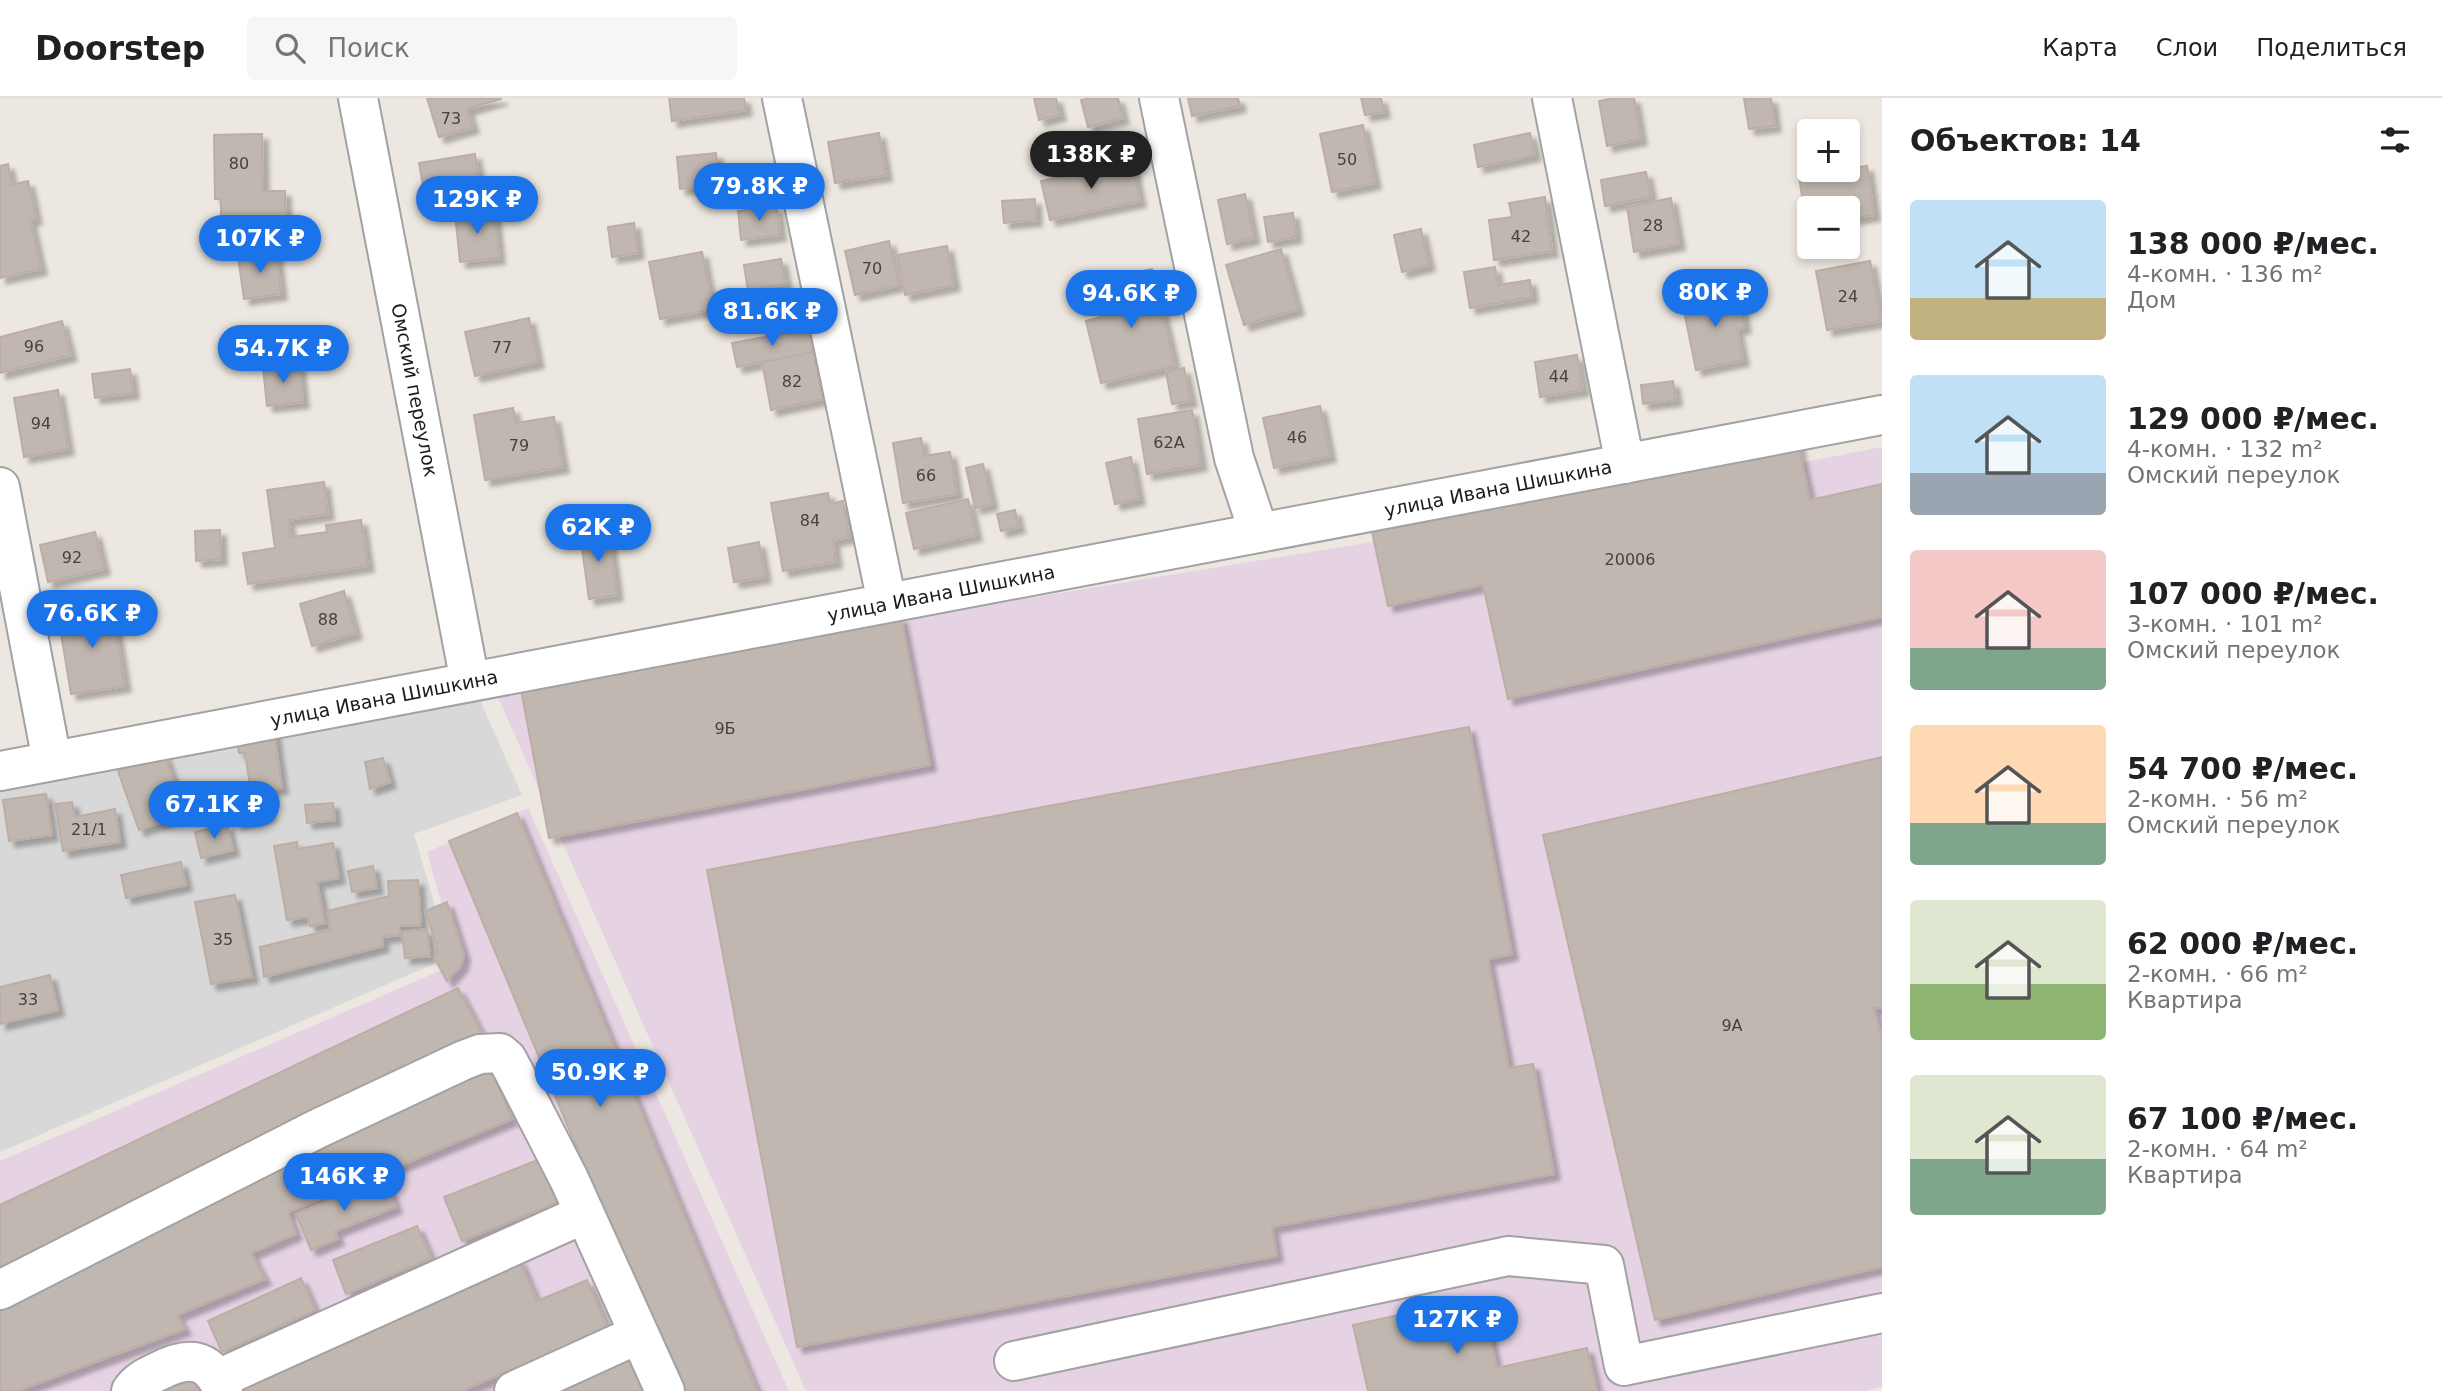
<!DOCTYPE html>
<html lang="ru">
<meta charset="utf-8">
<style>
:root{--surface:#fff;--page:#f6f6f6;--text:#202124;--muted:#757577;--line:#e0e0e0;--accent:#1a73e8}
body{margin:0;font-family:"DejaVu Sans",sans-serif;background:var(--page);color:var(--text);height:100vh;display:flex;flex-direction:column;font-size:26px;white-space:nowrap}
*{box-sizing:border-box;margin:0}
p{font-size:23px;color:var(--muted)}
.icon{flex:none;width:38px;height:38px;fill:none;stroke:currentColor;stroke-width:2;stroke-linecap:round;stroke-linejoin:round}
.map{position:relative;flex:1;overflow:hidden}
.panel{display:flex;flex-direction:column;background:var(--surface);width:560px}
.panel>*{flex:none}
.fabs{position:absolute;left:1797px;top:21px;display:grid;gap:14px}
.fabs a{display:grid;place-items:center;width:63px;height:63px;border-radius:7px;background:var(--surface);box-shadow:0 4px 10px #0003;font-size:35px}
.price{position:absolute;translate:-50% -60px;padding:0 16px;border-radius:24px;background:var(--accent);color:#fff;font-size:23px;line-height:46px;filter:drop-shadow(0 2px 4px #0008)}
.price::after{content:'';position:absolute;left:50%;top:42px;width:21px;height:16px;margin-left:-10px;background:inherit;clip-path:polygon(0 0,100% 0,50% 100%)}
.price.on{background:#222;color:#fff}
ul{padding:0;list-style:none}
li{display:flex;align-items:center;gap:21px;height:175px;padding:0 28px}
li span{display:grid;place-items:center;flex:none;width:196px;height:140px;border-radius:7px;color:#555}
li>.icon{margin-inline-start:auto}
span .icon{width:84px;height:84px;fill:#fffc;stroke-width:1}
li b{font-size:30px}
h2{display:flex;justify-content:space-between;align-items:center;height:84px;padding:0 28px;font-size:30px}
header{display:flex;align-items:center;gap:42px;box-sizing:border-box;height:98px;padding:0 35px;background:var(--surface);border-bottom:2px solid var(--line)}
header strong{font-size:33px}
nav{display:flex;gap:38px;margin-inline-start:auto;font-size:24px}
.search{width:490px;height:63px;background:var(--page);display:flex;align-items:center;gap:18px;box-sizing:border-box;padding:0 24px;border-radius:7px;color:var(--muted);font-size:26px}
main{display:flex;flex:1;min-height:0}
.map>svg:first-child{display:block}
.residential{fill:#d9d8d8}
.industrial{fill:#e5d2e3}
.building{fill:#c0b7b0;stroke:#bdada4;stroke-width:2;filter:url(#shadow)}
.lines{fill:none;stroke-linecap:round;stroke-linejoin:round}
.minor-casing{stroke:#a2a2a2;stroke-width:42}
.minor{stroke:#fff;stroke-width:38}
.labels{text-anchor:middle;stroke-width:7;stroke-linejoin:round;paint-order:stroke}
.number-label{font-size:16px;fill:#444240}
.street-label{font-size:19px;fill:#1b1b1b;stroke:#fff}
</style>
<header>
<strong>Doorstep</strong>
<div class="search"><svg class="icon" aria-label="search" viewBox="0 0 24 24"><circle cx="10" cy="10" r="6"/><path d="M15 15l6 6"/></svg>Поиск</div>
<nav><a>Карта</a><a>Слои</a><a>Поделиться</a></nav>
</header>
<main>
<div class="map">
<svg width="1882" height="1293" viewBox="0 0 1882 1293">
<defs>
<filter id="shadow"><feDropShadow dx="6" dy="6" stdDeviation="2" flood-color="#0004"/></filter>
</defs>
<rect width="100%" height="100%" fill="#ece7e0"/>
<path class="residential" d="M478,598L522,697L414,736L450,859L0,1054V694Z"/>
<path class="industrial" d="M1882,349V1289L1864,1293H806L493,588L1512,421Z
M528,710L789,1293H0V1063L458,865L427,754Z"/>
<path class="building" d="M427,0H501V1L467,11L473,29L439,39Z
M669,0H744L746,12L672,23Z
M1034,0H1056L1060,17L1039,22Z
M1092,0H1118L1123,20L1088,29L1081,2Z
M1188,0H1238L1240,8L1192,18Z
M1361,0H1381L1384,14L1365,17Z
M1615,0H1634L1641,41L1607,48L1599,3Z
M1771,0L1775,28L1749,31L1744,1Z
M1363,27L1375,85L1332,94L1320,36Z
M879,35L886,77L835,85L828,44Z
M1530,35L1535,57L1478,69L1474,47Z
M262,36L263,93H285L286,130L221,131V101H215L214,37Z
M716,55L719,87L680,91L677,59Z
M475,56L480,89L425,98L419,65Z
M1132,64L1140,103L1050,122L1041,83Z
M8,66L12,87L28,83L36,120L30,122L41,171L0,180V68Z
M1867,68L1874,117L1848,121V110H1810V127H1806L1799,78Z
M1646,74L1651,99L1605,108L1601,82Z
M1245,96L1254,140L1227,146L1218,102Z
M1545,99L1552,153L1494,162L1489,122L1512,119L1509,105Z
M1671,100L1679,146L1634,154L1627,109Z
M1035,101L1036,122L1004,125L1002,103Z
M777,109L780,137L741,142L738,113Z
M494,111L499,160L460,164L455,115Z
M1293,115L1296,139L1268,144L1264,119Z
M634,125L638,155L612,159L608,129Z
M1421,131L1429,167L1402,174L1394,137Z
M889,143L899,187L855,197L845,153Z
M947,148L954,187L905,197L897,157Z
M1281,151L1298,211L1244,227L1226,167Z
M276,154L281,196L244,201L238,159Z
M702,154L713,211L660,221L649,164Z
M781,161L786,186L748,193L744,167Z
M1870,163L1881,223L1827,232L1816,173Z
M1495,169L1498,187L1530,182L1532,199L1470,210L1464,174Z
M1152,171L1175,268L1101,285L1086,223L1108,217L1102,190L1126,184L1124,177Z
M1738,192L1745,229L1737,231L1743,262L1696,272L1682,203Z
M529,220L538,264L475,278L465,234Z
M62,223L71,257L0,275V239Z
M809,231L813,254L737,269L732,245Z
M813,254L823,301L771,312L762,264Z
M1577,257L1583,292L1540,299L1535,264Z
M299,267L303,304L267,308L263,270Z
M1184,270L1191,303L1172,306L1166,274Z
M130,271L133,295L95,300L92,276Z
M1673,283L1676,302L1643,306L1641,287Z
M58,292L68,351L24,359L14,300Z
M1320,308L1330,358L1274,370L1263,320Z
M513,310L516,325L554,319L563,369L485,382L474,317Z
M1192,312L1201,367L1147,376L1138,321Z
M921,340L924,358L950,354L957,396L903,405L893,345Z
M1797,341L1810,402L1882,386V519L1508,601L1483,487L1388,508L1372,434Z
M1131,359L1139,401L1115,406L1106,365Z
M983,366L992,406L975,410L966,370Z
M324,384L328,416L288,422L291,439L327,434L326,427L361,422L368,468L248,486L243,455L275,450L267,392Z
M828,395L830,406L843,403L849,439L833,442L836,464L783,473L771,405Z
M968,401L976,437L914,451L906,415Z
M1015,412L1019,429L1001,433L997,416Z
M220,432L221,461L196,463L195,433Z
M608,432L617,497L589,501L580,436Z
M95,434L104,471L48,484L40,447Z
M759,444L765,479L734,484L728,450Z
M344,493L356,535L312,548L300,506Z
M112,508L125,588L71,596L58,517Z
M901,519L930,667L549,740L521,592Z
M273,626L282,690L251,694L245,655H239L235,631Z
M1469,629L1512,856L1488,861L1509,970L1533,966L1554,1076L1272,1129L1277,1158L797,1249L707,772Z
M164,656L186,716L139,732L118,673Z
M1882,659V909L1874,910L1882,943V1169L1655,1222L1543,737Z
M383,660L390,684L370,691L365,664Z
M46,696L52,737L9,743L3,702Z
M265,699L269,717L237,725L233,706Z
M72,704L75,719L115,711L120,744L63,753L55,706Z
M333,705L335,722L307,725L305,707Z
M517,715L757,1293H678L449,743Z
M227,727L233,752L201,760L195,734Z
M297,744L298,751L333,745L339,780L317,784L325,825L310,828L308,819L287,822L274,748Z
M181,764L186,787L126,800L121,777Z
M373,768L377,790L352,794L348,773Z
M418,782L421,827L400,828V837L382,839L383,848L264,879L260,849L330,832L327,813L389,798L388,783Z
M235,797L252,879L211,886L195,804Z
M447,804L464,857L461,868L447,883L434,859L437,855V848L425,813Z
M427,831L430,858L405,860L402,834Z
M50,877L58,912L0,926V889Z
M458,890L482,936L144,1102L0,1181V1107Z
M489,967L512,1021L288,1114L296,1136L251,1155L265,1181L177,1217L185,1231L17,1293H0V1200Z
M540,1061L558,1104L462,1143L444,1099Z
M385,1081L396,1109L335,1133L338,1141L311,1152L296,1116Z
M417,1128L431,1160L346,1196L333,1162Z
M519,1161L537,1203L587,1182L608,1231L461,1293H240L235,1281Z
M301,1180L315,1212L222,1254L208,1223Z
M1481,1199L1497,1270L1587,1250L1597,1293H1368L1353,1227Z
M629,1261L643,1293H553Z
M191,1276L198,1293H149Z"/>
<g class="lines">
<defs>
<path id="minor" d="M358,0L470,584
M782,0L887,505
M1159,0L1234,360L1259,435
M1552,0L1625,366
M0,389L52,663
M0,673L1882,317
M0,1192L317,1031L464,962L480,956L500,955L507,961L514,974L569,1081L665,1293
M1014,1263L1508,1158L1604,1167L1624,1268L1882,1215
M218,1281L584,1116
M131,1293C138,1283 146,1279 157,1274C187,1258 209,1258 223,1293
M514,1293L639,1236"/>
</defs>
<use href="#minor" class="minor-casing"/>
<use href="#minor" class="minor"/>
</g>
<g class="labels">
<g class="number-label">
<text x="451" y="26">73</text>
<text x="1347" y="67">50</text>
<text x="239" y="71">80</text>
<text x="1653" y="133">28</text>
<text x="1521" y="144">42</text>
<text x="872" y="176">70</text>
<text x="1848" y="204">24</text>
<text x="34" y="254">96</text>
<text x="502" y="255">77</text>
<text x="1559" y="284">44</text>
<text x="792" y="289">82</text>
<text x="41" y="331">94</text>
<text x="1297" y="345">46</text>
<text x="1169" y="350">62А</text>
<text x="519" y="353">79</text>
<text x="926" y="383">66</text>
<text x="810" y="428">84</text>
<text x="72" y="465">92</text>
<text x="1630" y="467">20006</text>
<text x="328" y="527">88</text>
<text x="725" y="636">9Б</text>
<text x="89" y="737">21/1</text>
<text x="223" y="847">35</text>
<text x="28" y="907">33</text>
<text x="1732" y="933">9А</text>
</g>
<g class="street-label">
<text transform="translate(415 292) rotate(79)" y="7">Омский переулок</text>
<text transform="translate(1498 390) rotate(-11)" y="7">улица Ивана Шишкина</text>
<text transform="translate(941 495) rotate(-11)" y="7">улица Ивана Шишкина</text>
<text transform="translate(384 600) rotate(-11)" y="7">улица Ивана Шишкина</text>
</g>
</g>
</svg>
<div class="fabs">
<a>+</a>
<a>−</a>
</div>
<b class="price on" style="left:1091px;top:93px">138K ₽</b>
<b class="price" style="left:759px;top:125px">79.8K ₽</b>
<b class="price" style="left:477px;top:138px">129K ₽</b>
<b class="price" style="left:260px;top:177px">107K ₽</b>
<b class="price" style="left:1715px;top:231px">80K ₽</b>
<b class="price" style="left:1131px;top:232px">94.6K ₽</b>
<b class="price" style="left:772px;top:250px">81.6K ₽</b>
<b class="price" style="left:283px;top:287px">54.7K ₽</b>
<b class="price" style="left:598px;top:466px">62K ₽</b>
<b class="price" style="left:92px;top:552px">76.6K ₽</b>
<b class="price" style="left:214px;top:743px">67.1K ₽</b>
<b class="price" style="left:600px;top:1011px">50.9K ₽</b>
<b class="price" style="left:344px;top:1115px">146K ₽</b>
<b class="price" style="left:1457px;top:1258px">127K ₽</b>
</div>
<section class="panel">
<h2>Объектов: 14<svg class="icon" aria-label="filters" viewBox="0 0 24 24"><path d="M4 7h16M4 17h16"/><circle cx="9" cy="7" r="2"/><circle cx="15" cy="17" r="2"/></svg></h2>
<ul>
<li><span style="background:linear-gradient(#bfe0f5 70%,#c2b280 0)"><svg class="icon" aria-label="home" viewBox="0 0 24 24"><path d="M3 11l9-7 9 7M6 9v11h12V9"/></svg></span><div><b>138 000 ₽/мес.</b><p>4-комн. · 136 m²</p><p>Дом</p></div></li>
<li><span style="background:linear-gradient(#bfe0f5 70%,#9aa5b1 0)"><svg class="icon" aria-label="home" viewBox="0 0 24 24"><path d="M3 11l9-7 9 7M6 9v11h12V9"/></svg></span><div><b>129 000 ₽/мес.</b><p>4-комн. · 132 m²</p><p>Омский переулок</p></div></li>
<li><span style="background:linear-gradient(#f6c9c9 70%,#7fa58c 0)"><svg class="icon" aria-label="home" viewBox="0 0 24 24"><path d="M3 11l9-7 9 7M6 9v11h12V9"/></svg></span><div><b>107 000 ₽/мес.</b><p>3-комн. · 101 m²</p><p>Омский переулок</p></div></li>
<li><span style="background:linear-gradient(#ffd9b3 70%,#7fa58c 0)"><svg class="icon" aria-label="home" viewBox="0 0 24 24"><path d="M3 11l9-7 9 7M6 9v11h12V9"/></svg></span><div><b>54 700 ₽/мес.</b><p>2-комн. · 56 m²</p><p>Омский переулок</p></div></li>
<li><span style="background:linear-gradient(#dfe7d0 60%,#8fb573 0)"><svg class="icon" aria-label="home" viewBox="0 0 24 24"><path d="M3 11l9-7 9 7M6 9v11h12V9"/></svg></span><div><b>62 000 ₽/мес.</b><p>2-комн. · 66 m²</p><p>Квартира</p></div></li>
<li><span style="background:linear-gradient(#dfe7d0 60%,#7fa58c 0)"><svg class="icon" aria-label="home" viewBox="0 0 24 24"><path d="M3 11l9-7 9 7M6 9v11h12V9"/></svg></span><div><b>67 100 ₽/мес.</b><p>2-комн. · 64 m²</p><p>Квартира</p></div></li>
</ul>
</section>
</main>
